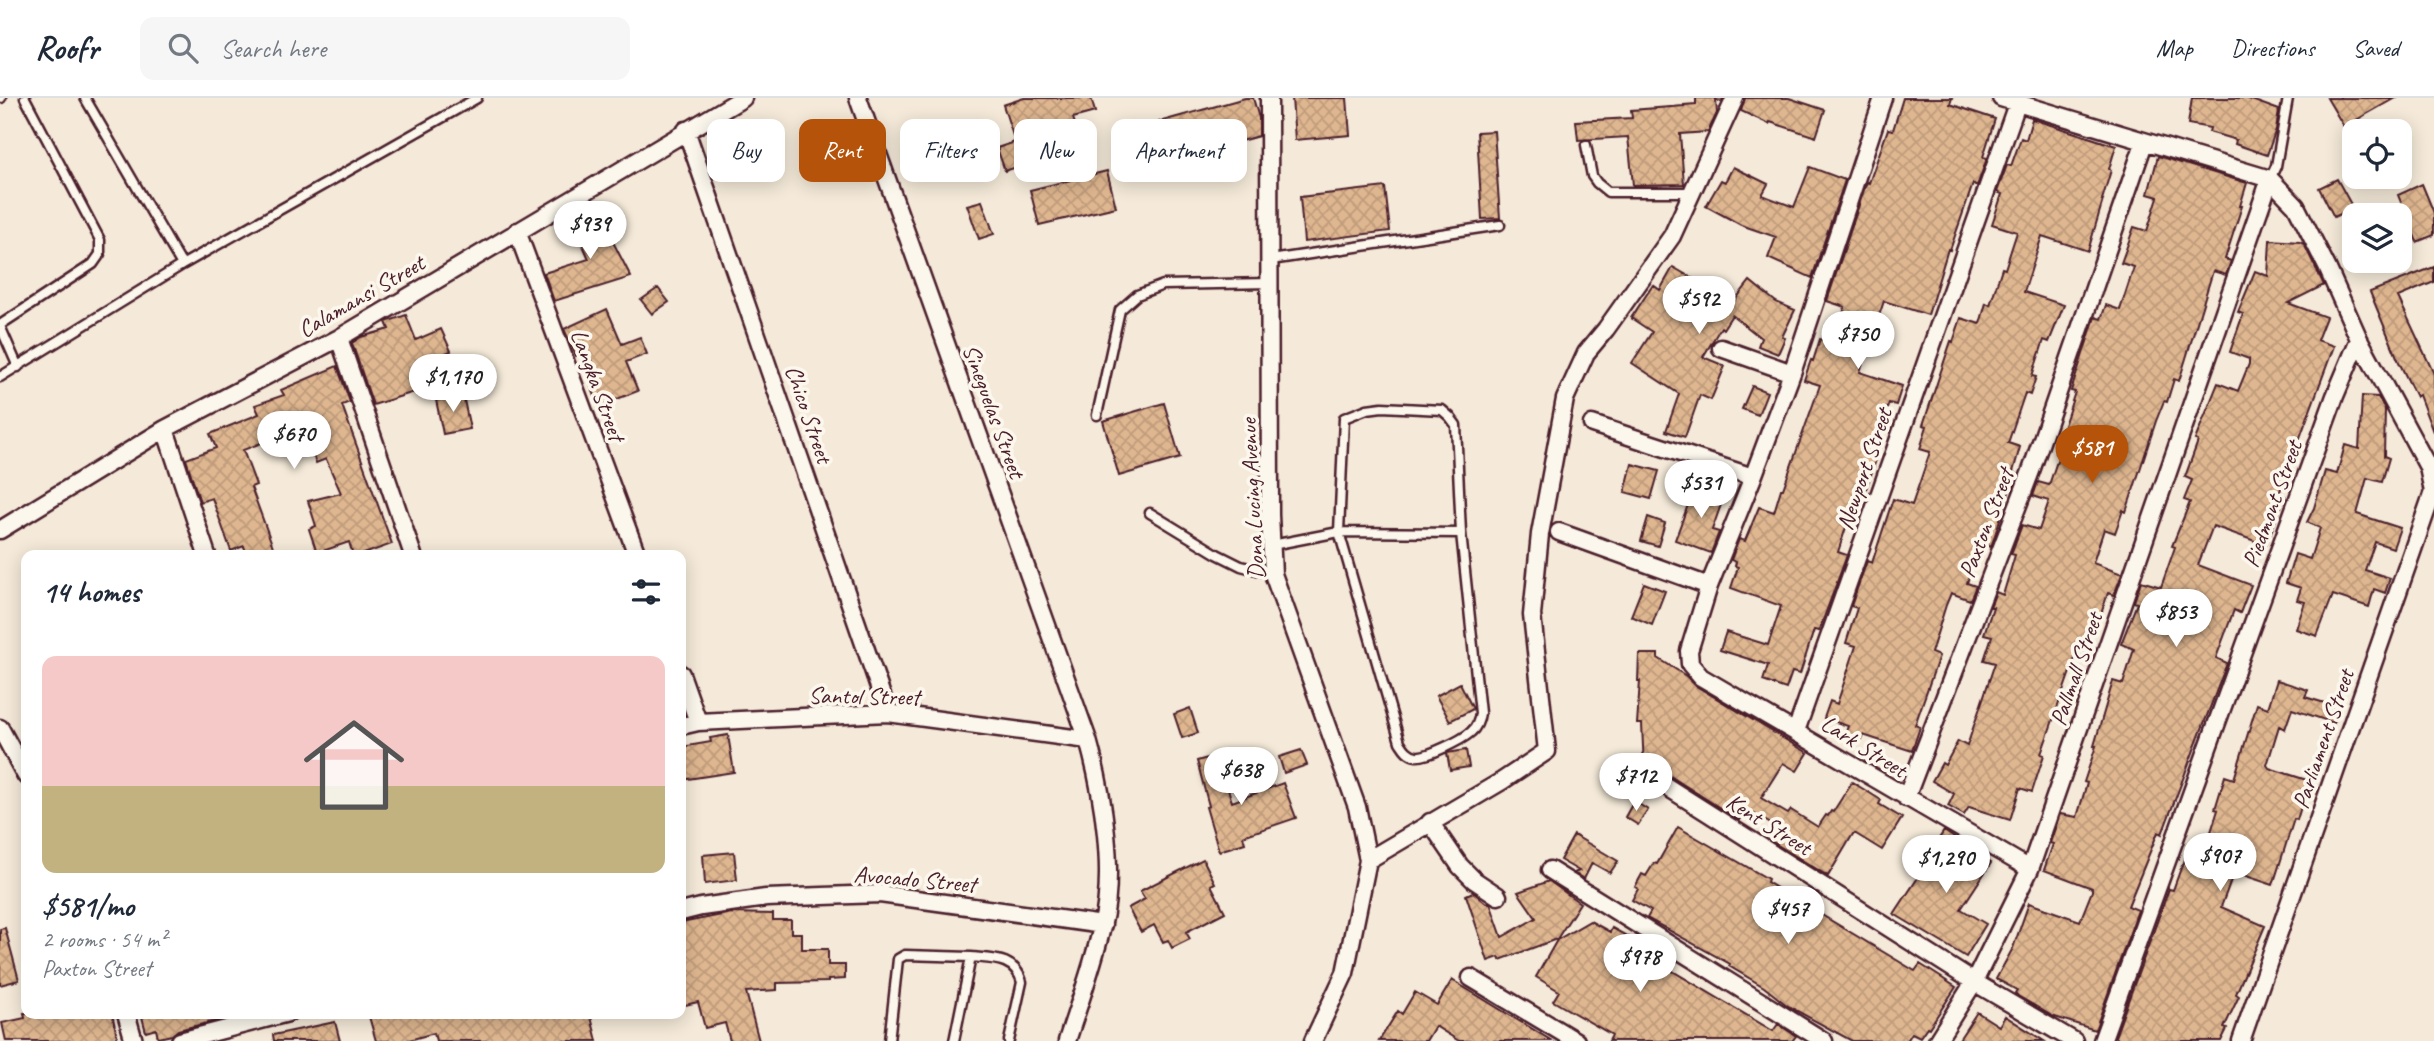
<!DOCTYPE html>
<meta charset="utf-8">
<style>
:root{--surface:#fff;--page:#f6f6f7;--text:#1f2937;--muted:#747a83;--line:#e0e1e3;--accent:#b45309}
body{margin:0;font-family:Caveat,sans-serif;background:var(--page);color:var(--text);height:100vh;display:flex;flex-direction:column;font-size:26px;white-space:nowrap}
*{box-sizing:border-box;margin:0}
p{font-size:23px;color:var(--muted)}
.icon{flex:none;width:38px;height:38px;fill:none;stroke:currentColor;stroke-width:2;stroke-linecap:round;stroke-linejoin:round}
.map{position:relative;flex:1;overflow:hidden}
.details{position:absolute;left:21px;top:452px;width:665px;height:469px;display:flex;flex-direction:column;background:var(--surface);border-radius:14px;box-shadow:0 4px 18px #0003}
.details>*{flex:none}
.guide{position:absolute;left:707px;top:21px;width:665px;height:63px;display:flex;gap:14px}
.buttons{position:absolute;left:2342px;top:21px;display:grid;gap:14px}
.buttons a{display:grid;place-items:center;width:70px;height:70px;border-radius:14px;background:var(--surface);box-shadow:0 4px 18px #0003;font-size:35px}
.price{position:absolute;translate:-50% -60px;padding:0 16px;border-radius:24px;background:#fff;color:#222;font-size:23px;line-height:46px;filter:drop-shadow(0 2px 4px #0008)}
.price::after{content:'';position:absolute;left:50%;top:42px;width:21px;height:16px;margin-left:-10px;background:inherit;clip-path:polygon(0 0,100% 0,50% 100%)}
.price.selected{background:var(--accent);color:#fff}
ul{padding:0;list-style:none}
li{display:grid;align-content:center;gap:14px;height:371px;padding:0 21px}
li+li{border-top:2px solid var(--line)}
li span{display:grid;place-items:center;height:217px;border-radius:14px;color:#555}
li>.icon{margin-inline-start:auto}
span .icon{width:126px;height:126px;fill:#fffc;stroke-width:1}
li b{font-size:30px}
h2{display:flex;justify-content:space-between;align-items:center;height:84px;padding:0 21px;font-size:30px}
.chip{padding:0 24px;border-radius:14px;background:var(--surface);box-shadow:0 4px 18px #0003;font-size:24px;line-height:63px}
.chip.selected{background:var(--accent);color:#fff}
header{display:flex;align-items:center;gap:42px;box-sizing:border-box;height:98px;padding:0 35px;background:var(--surface);border-bottom:2px solid var(--line)}
header strong{font-size:33px}
nav{display:flex;gap:38px;margin-inline-start:auto;font-size:24px}
.search{width:490px;height:63px;background:var(--page);display:flex;align-items:center;gap:18px;box-sizing:border-box;padding:0 24px;border-radius:14px;color:var(--muted);font-size:26px}
.map>svg:first-child{display:block}
.building{fill:url(#building-cross-hatch);stroke:#4a1f2b;stroke-width:2}
.lines{fill:none;stroke-linecap:round;stroke-linejoin:round}
.service-casing{stroke:#4a1f2b;stroke-width:13}
.minor-casing{stroke:#4a1f2b;stroke-width:21}
.service{stroke:#fbf7ec;stroke-width:8}
.minor{stroke:#fbf7ec;stroke-width:16}
.labels{text-anchor:middle;stroke-width:7;stroke-linejoin:round;paint-order:stroke}
.street-label{font-size:24px;fill:#4a1f2b;stroke:#fbf7ec}
</style>
<header>
<strong>Roofr</strong>
<div class="search"><svg class="icon" aria-label="search" viewBox="0 0 24 24"><circle cx="10" cy="10" r="6"/><path d="M15 15l6 6"/></svg>Search here</div>
<nav><a>Map</a><a>Directions</a><a>Saved</a></nav>
</header>
<div class="map">
<svg width="2434" height="943" viewBox="0 0 2434 943">
<defs>
<pattern id="building-cross-hatch" width="8" height="8" patternUnits="userSpaceOnUse" patternTransform="scale(1.75)"><rect width="8" height="8" fill="#deb68f"/><path d="M0 0l8 8M0 8l8-8" fill="none" stroke="#c09c7c"/></pattern>
</defs>
<rect width="100%" height="100%" fill="#f5ead9"/>
<filter id="ink" filterUnits="userSpaceOnUse"><feTurbulence type="fractalNoise" baseFrequency=".0143" numOctaves="2"/><feDisplacementMap in="SourceGraphic" scale="14" xChannelSelector="R" yChannelSelector="G"/><feConvolveMatrix kernelMatrix="1 2 1 2 8 2 1 2 1" color-interpolation-filters="sRGB"/></filter>
<g filter="url(#ink)">
<path class="building" d="M1024,0H1091L1095,14L1073,20L1082,47L1005,73L997,50L1015,44L1003,7Z
M1245,0H1253L1259,20V38L1237,44L1231,26L1165,45L1159,24Z
M1292,0H1347L1350,37L1295,42Z
M1696,0H1723L1722,4L1716,2L1717,15L1708,34L1680,36L1684,86L1633,87L1628,39L1578,42L1576,23L1632,20L1631,12L1684,8V7L1696,6Z
M1745,0H1789L1825,12L1816,39L1770,24L1769,26L1741,13Z
M1903,0H1952L1950,6L1995,21L1983,59L1987,60L1977,88L1973,86L1950,152L1948,151L1928,217L1884,203L1860,274L1902,288L1896,307L1889,305L1873,352L1879,353L1863,400L1861,399L1854,421L1849,420L1838,454L1847,457L1819,533L1814,532L1800,576L1792,574L1786,591L1763,583L1768,567L1720,552L1726,534L1768,547L1781,508L1731,490L1738,469L1735,468L1736,464L1731,462L1739,441L1745,443L1759,409L1774,414L1781,391H1783L1820,287L1804,282L1811,262L1813,263L1820,241L1833,246L1845,209L1827,203L1865,89L1867,84L1869,85L1888,31L1893,32Z
M2192,0H2246L2279,12L2276,31L2267,57L2235,46L2236,42L2209,34L2210,30L2188,26Z
M2327,0H2395L2344,29Z
M2032,21L2116,48L2109,71L2111,72L2102,102H2103L2088,153L2042,138L2024,194L2064,207L2049,244L2044,242L2032,278L2036,279L2030,297L2025,295L2008,345L2020,349L2013,374L2018,377L2013,392L2010,391L1991,449L1980,445L1967,485L1976,488L1970,502L1951,495L1946,507L1931,555L1939,558L1915,627L1920,629L1912,653L1863,637L1862,641L1845,636L1848,628L1824,620L1830,603L1837,606L1856,548L1846,545L1857,510L1851,508L1867,463L1872,465L1893,401L1912,407L1930,354L1920,351L1927,328L1923,327L1951,243L1953,244L1961,220L1980,226L1986,205L1990,207L2002,170L2005,171L2017,134L1992,126L2002,96L1997,94L2007,67L2011,68L2021,40L2026,42Z
M1494,33L1500,120L1482,121L1477,34Z
M1160,47L1167,62L1151,69L1144,53Z
M2158,58L2247,85L2240,108H2242L2225,161L2231,163L2226,177L2213,173L2179,283L2174,281L2167,304L2164,303L2156,323L2126,414L2123,412L2115,435L2104,431L2093,465L2122,476L2114,497L2108,495L2099,522L2095,521L2083,559L2076,557L2041,656L2044,657L2032,694L2020,690L2010,722L1969,709L1964,717L1948,708L1954,696L1932,683L1942,665L1945,667L1958,643L1967,648L1995,565L1984,562L1992,538L1984,536L1993,509H1990L1996,494L2003,497L2015,457L2011,456L2022,427L2039,432L2049,403L2033,398L2038,384L2049,387L2059,357L2055,355L2075,294L2071,293L2095,219L2101,221L2106,207L2120,212L2134,169L2121,165L2134,129L2147,133L2158,99L2148,96Z
M1733,69L1768,86L1762,97L1794,109L1810,69L1845,82L1812,180L1768,160L1776,139L1741,127L1706,108L1721,82L1725,84Z
M1107,73L1116,109L1039,127L1030,92Z
M2337,81L2353,110L2334,119L2319,90Z
M2422,86L2434,115V137L2417,144L2398,97Z
M1385,89L1390,133L1304,144L1300,99Z
M982,103L994,136L979,141L967,107Z
M601,112L614,141L612,142L631,179L554,203L544,175L589,161L573,124Z
M2270,142L2300,144L2304,146L2324,187L2288,205L2326,219L2317,242L2334,248L2279,396L2285,398L2266,447L2213,428L2198,467L2251,487L2240,515L2234,512L2216,560L2227,565L2162,736L2158,734L2128,808L2138,812L2095,932L2052,918L2018,898L2015,895L2017,892L1996,881L2013,850L2029,805L2080,823L2092,793V790L2044,772L2053,746L2050,745L2060,716L2077,719L2087,685L2084,684L2096,648H2094L2113,583L2123,586L2134,551L2121,546L2137,505L2134,504L2141,483L2161,489L2175,449L2172,448L2190,404L2184,402L2192,382L2185,379L2198,343L2195,342L2218,285L2238,293L2249,266V261L2230,254L2243,216L2238,214L2255,173L2268,178Z
M1673,169L1697,183L1699,181L1731,207L1750,183L1776,204L1795,212L1782,239L1785,240L1778,256L1758,248L1761,240L1732,217L1723,231L1721,229L1703,259L1725,268L1711,302L1700,297L1685,339L1666,333L1679,296L1632,265L1652,234L1631,220L1653,187L1660,192Z
M2434,169V184L2398,199L2434,276L2433,334L2419,297L2416,299L2399,264L2370,194Z
M658,190L669,204L652,216L641,202Z
M607,211L622,246L640,239L647,256L626,264L638,293L599,308L591,288L602,284L586,253L576,258L564,231Z
M406,217L416,242L441,231L451,253L417,268L424,291L373,307L352,245L361,239L389,231L386,224Z
M337,268L350,304L342,307L392,446L361,457H353L349,444L317,455L309,431L316,428L308,403L341,395L326,361L316,365L303,329L243,352L256,387L251,389L276,457H247L244,448L231,453L212,400L200,404L186,361L216,350L210,336L259,316L255,307L284,297L281,292Z
M1752,288L1767,294L1758,317L1742,311Z
M463,297L470,331L443,336L436,302Z
M2362,298L2378,299L2385,311L2384,358L2389,360L2382,384L2367,380L2357,416L2400,430L2393,450L2375,444L2365,472L2390,480L2385,495L2374,491L2369,509L2333,497L2317,538L2296,531L2305,504L2297,502L2301,490L2286,485L2295,456L2310,461L2320,430L2307,424L2314,410L2325,373L2337,376L2345,347L2359,351Z
M1164,305L1180,360L1119,378L1103,323Z
M1632,366L1659,373L1651,401L1625,394Z
M1695,388L1724,398L1712,432L1719,434L1711,455L1675,442Z
M1648,419L1665,425L1658,448L1641,443Z
M1644,485L1665,493L1652,527L1631,518Z
M1639,556H1658V560L1686,578L1696,588L1808,655L1797,673L1783,665L1761,700L1788,716L1791,712L1818,729L1826,717L1828,718L1831,713L1833,714L1852,684L1881,702L1879,706L1902,720L1882,752L1856,736H1853L1828,778L1771,743L1779,731L1746,711L1739,722L1659,671H1644L1642,626H1637L1640,583H1638Z
M2277,582L2308,592L2305,599L2338,609L2334,625L2292,611L2285,631L2279,628L2267,667L2269,670L2313,684L2308,700L2304,699L2297,722L2294,721L2273,787L2234,774L2221,809L2265,828L2236,896L2239,898L2224,930L2227,931L2221,943H2116L2117,940L2115,939L2169,791L2173,792L2185,759L2201,765L2218,712L2215,711L2225,678L2234,681L2257,606L2268,610Z
M1460,585L1473,611L1450,623L1436,598Z
M1190,610L1198,635L1182,640L1174,616Z
M728,637L734,674L681,682V649L711,644L710,640Z
M1301,652L1307,667L1284,675L1279,659Z
M1466,652L1469,669L1450,672L1447,655Z
M1218,657L1232,704L1283,685L1296,720L1243,738L1245,745L1219,753L1206,709L1209,708L1197,663Z
M1634,703L1648,712L1638,727L1625,719Z
M1678,729L1768,781L1767,784L1915,873L1920,866L1956,889L1929,930L1927,929L1920,939L1912,935L1907,943H1852L1788,908L1764,889L1729,868L1730,866L1647,820L1651,813L1632,802L1638,791L1635,789L1642,776L1646,778L1654,765L1657,766Z
M1944,733L1991,765L1961,811L1986,826L1966,859L1894,816L1921,775L1918,773Z
M1574,737L1618,763L1610,775L1592,765L1584,781L1574,775L1579,773L1560,762Z
M734,754L737,782L705,786L703,757Z
M1203,761L1215,785L1211,787L1225,814L1186,834L1190,841L1172,850L1168,842L1163,844L1154,827L1141,834L1128,810L1145,801L1140,793Z
M1549,783L1580,805L1557,841L1500,862L1499,859L1488,863L1466,797L1473,794L1486,805H1490L1502,839L1536,820L1518,794Z
M732,815L773,816V822H791V835H802V851H828V867H845V881L828,882V884L777,885V892L746,894L759,943H730L725,925L705,930L698,904L681,908V825Z
M1590,823L1610,834L1612,830L1639,845L1636,851L1773,933L1778,926L1796,938L1792,943H1609L1612,937L1553,903L1559,893L1536,879L1557,842Z
M5,830L19,882L0,887V831Z
M1452,882L1552,943H1459L1435,928L1426,943H1379L1398,913L1402,916L1415,894L1437,907Z
M1977,914L1999,928L2005,918L2044,943H1958Z
M24,915H112L118,943H6L2,925L25,920Z
M141,915H223L224,921L178,932L172,937L158,940L156,931L146,934Z
M368,915H590L597,943H436L434,935L406,943H376Z
M335,924L340,943H274L273,937Z"/>
<g class="lines">
<defs>
<path id="service" d="M0,0H1
M85,0L182,167
M1586,47L1592,78L1597,85L1608,94H1693
M2270,81L2276,68L2288,0
M1271,162L1500,127
M0,227L93,166L100,156V142L25,0
M0,228L18,269
M0,279L182,167L477,0
M1097,317L1120,212L1137,197L1163,187L1271,185
M1150,415L1217,456L1241,468L1273,476
M1272,447L1339,434L1400,644C1404,650 1407,656 1416,658C1426,660 1462,642 1471,634C1477,629 1479,623 1480,615L1461,435L1456,327L1450,319L1442,312L1382,309L1367,311L1344,320L1339,434L1461,435
M889,943L898,861L905,857L971,859
M954,943L971,859C992,861 1015,859 1022,884L1009,943"/>
<path id="minor" d="M858,0L1088,642C1103,695 1116,775 1102,829C1093,867 1079,906 1067,943
M1269,0L1270,417L1273,476L1357,709L1368,762L1345,875L1313,943
M1883,0L1792,275L1753,379L1709,488L1689,553L1690,566L1701,579C1811,642 1920,708 2030,771
M2001,0L2270,81L2296,108L2327,169L2359,241L2428,369L2433,394L2241,943
M686,32L888,615
M517,133L637,457
M339,240L413,457
M1721,250L1792,275
M1592,326L1753,379
M165,331L207,457
M0,432L165,331L339,240L743,0
M1559,434L1709,488
M681,576L698,624
M681,628L698,624L888,615L1088,642
M0,630L26,678
M1796,633L2017,6
M1653,680L1974,884L2074,943
M1906,700L2031,373L2144,45
M1430,724L1460,768L1474,782L1498,798
M1368,762L1502,683L1547,653L1532,517L1540,436L1565,301L1586,255L1606,231L1672,138L1735,0
M1550,772L1824,943
M681,814L701,809L766,800L880,796L1103,827
M1471,880L1576,943
M126,915L134,943
M180,943L288,915
M1937,943L1974,884L2030,771L2270,81
M2102,943L2335,298L2359,241"/>
</defs>
<use href="#service" class="service-casing"/>
<use href="#minor" class="minor-casing"/>
<use href="#service" class="service"/>
<use href="#minor" class="minor"/>
</g>
</g>
<g class="labels">
<g class="street-label">
<text transform="translate(361 198) rotate(-30)" y="8">Calamansi Street</text>
<text transform="translate(598 287) rotate(70)" y="8">Langka Street</text>
<text transform="translate(994 313) rotate(70)" y="8">Sineguelas Street</text>
<text transform="translate(809 316) rotate(71)" y="8">Chico Street</text>
<text transform="translate(1864 371) rotate(-71)" y="8">Newport Street</text>
<text transform="translate(1252 401) rotate(-93)" y="8">Dona Lucing Avenue</text>
<text transform="translate(2272 406) rotate(-70)" y="8">Piedmont Street</text>
<text transform="translate(1986 425) rotate(-69)" y="8">Paxton Street</text>
<text transform="translate(2076 571) rotate(-71)" y="8">Pallmall Street</text>
<text transform="translate(864 598) rotate(1)" y="8">Santol Street</text>
<text transform="translate(2323 641) rotate(-71)" y="8">Parliament Street</text>
<text transform="translate(1864 648) rotate(32)" y="8">Lark Street</text>
<text transform="translate(1769 726) rotate(32)" y="8">Kent Street</text>
<text transform="translate(915 781) rotate(5)" y="8">Avocado Street</text>
</g>
</g>
</svg>
<div class="buttons">
<a><svg class="icon" aria-label="locate" viewBox="0 0 24 24"><circle cx="12" cy="12" r="6"/><path d="M12 2v4M12 18v4M2 12h4M18 12h4"/></svg></a>
<a><svg class="icon" aria-label="layers" viewBox="0 0 24 24"><path d="M12 4l9 5-9 5-9-5zM3 14l9 5 9-5"/></svg></a>
</div>
<b class="price" style="left:590px;top:163px">$939</b>
<b class="price" style="left:1699px;top:238px">$592</b>
<b class="price" style="left:1858px;top:273px">$750</b>
<b class="price" style="left:453px;top:316px">$1,170</b>
<b class="price" style="left:294px;top:373px">$670</b>
<b class="price selected" style="left:2092px;top:387px">$581</b>
<b class="price" style="left:1701px;top:422px">$531</b>
<b class="price" style="left:2176px;top:551px">$853</b>
<b class="price" style="left:1241px;top:709px">$638</b>
<b class="price" style="left:1636px;top:715px">$712</b>
<b class="price" style="left:2220px;top:795px">$907</b>
<b class="price" style="left:1946px;top:797px">$1,290</b>
<b class="price" style="left:1788px;top:848px">$457</b>
<b class="price" style="left:1640px;top:896px">$978</b>
<div class="guide">
<a class="chip">Buy</a>
<a class="chip selected">Rent</a>
<a class="chip">Filters</a>
<a class="chip">New</a>
<a class="chip">Apartment</a>
</div>
<section class="details">
<h2>14 homes<svg class="icon" aria-label="filters" viewBox="0 0 24 24"><path d="M4 7h16M4 17h16"/><circle cx="9" cy="7" r="2"/><circle cx="15" cy="17" r="2"/></svg></h2>
<ul>
<li><span style="background:linear-gradient(#f6c9c9 60%,#c2b280 0)"><svg class="icon" aria-label="home" viewBox="0 0 24 24"><path d="M3 11l9-7 9 7M6 9v11h12V9"/></svg></span><div><b>$581/mo</b><p>2 rooms · 54 m²</p><p>Paxton Street</p></div></li>
</ul>
</section>
</div>
